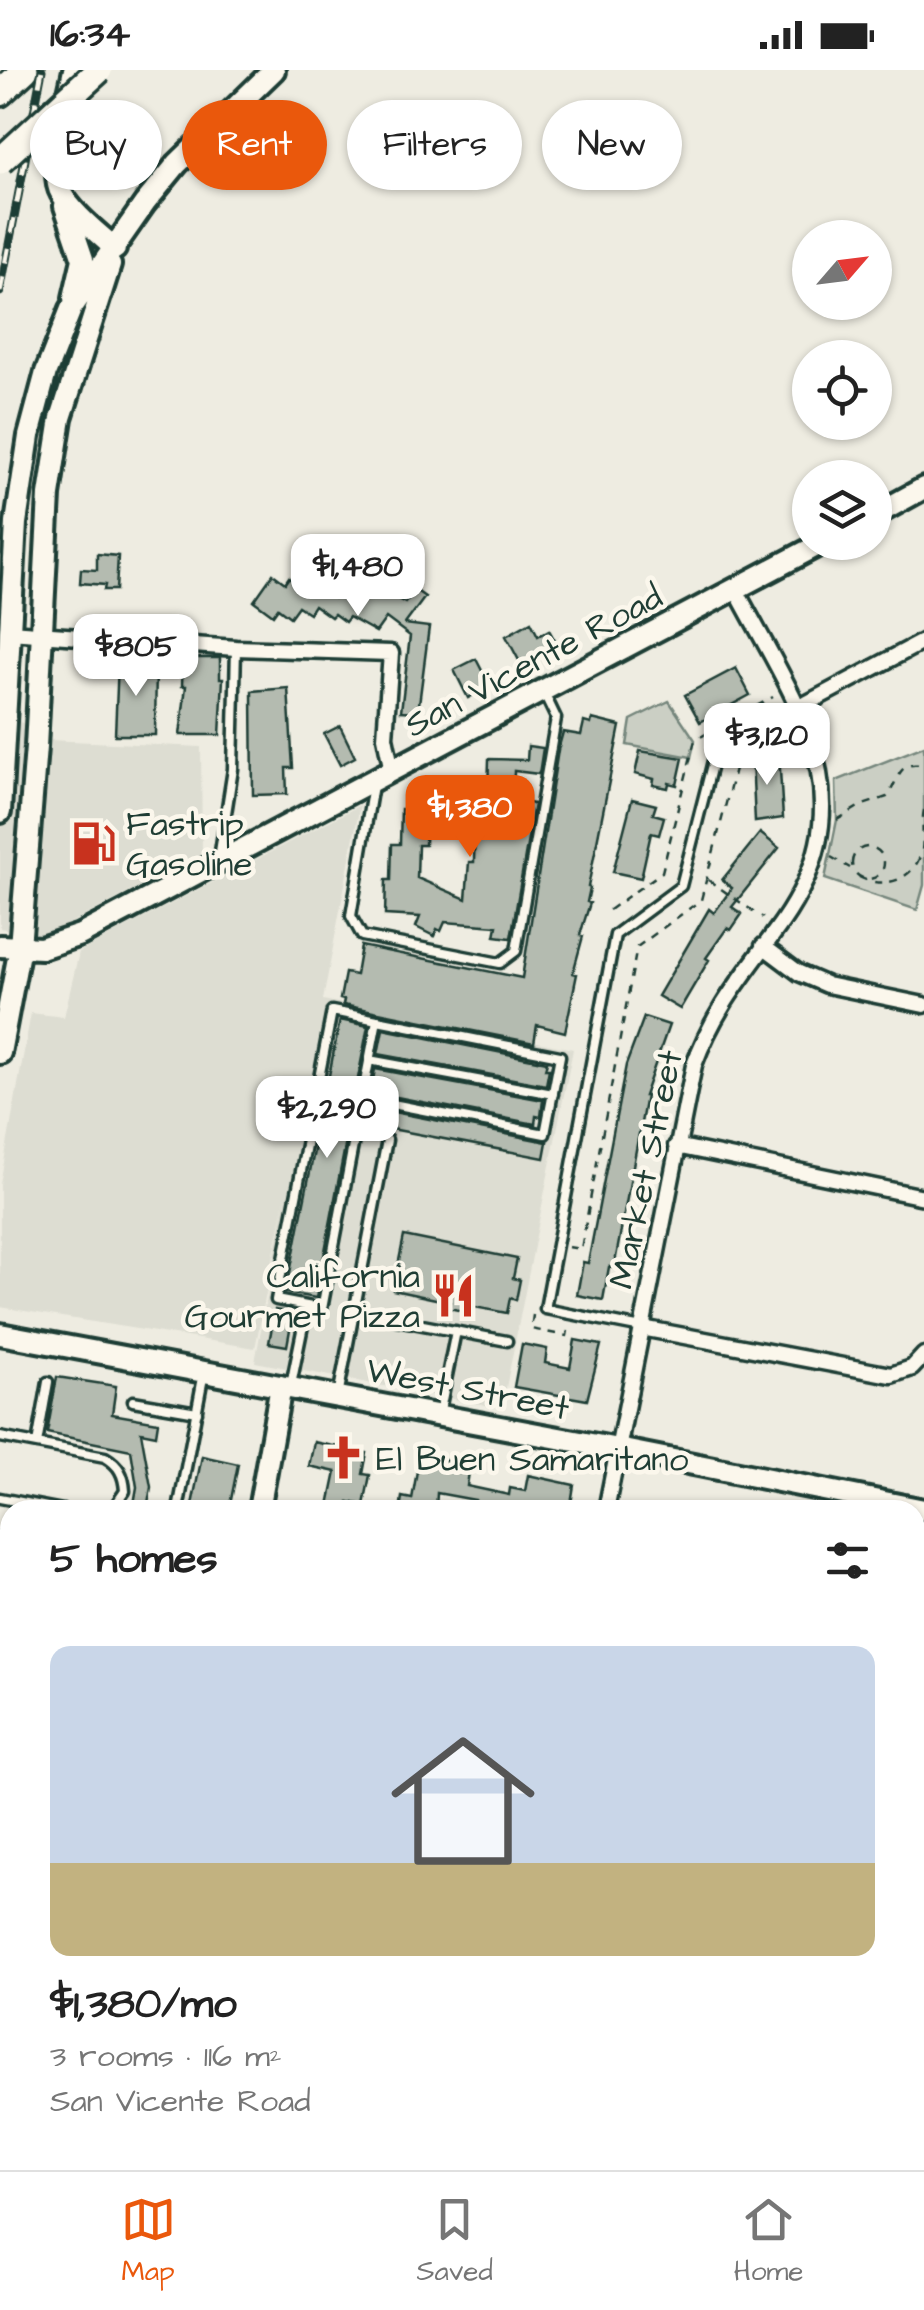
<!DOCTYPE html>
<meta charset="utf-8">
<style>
:root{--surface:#fff;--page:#f6f6f6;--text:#222;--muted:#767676;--line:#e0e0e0;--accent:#ea580c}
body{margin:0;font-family:"Architects Daughter",sans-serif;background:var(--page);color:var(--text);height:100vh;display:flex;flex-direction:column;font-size:38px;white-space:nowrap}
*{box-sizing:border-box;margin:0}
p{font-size:32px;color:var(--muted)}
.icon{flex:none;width:55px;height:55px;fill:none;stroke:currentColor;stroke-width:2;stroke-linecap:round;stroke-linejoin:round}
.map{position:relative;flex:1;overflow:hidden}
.sheet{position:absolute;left:0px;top:1430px;width:925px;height:670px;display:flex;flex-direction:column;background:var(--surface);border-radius:30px 30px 0 0;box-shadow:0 2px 8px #0004}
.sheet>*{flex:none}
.hud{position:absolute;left:30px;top:30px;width:865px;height:90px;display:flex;gap:20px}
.needle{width:65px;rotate:62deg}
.controls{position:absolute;left:792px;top:150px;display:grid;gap:20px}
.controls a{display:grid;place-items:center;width:100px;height:100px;border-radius:50%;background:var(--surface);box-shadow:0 2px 8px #0004;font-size:50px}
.price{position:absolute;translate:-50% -85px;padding:0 22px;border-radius:20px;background:#fff;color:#222;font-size:32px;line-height:65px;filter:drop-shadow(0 2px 5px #0008)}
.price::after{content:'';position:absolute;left:50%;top:60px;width:30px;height:22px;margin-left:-15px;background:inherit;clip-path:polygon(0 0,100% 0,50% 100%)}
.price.active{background:var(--accent);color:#fff}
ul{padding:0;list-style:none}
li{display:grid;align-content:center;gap:20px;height:530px;padding:0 50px}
li span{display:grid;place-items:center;height:310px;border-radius:20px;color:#555}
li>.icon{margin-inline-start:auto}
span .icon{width:180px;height:180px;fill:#fffc;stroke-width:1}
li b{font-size:42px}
h2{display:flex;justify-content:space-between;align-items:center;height:120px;padding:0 50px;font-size:42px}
.chip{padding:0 35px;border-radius:45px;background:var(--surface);box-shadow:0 2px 8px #0004;font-size:35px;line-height:90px}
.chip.active{background:var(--accent);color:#fff}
.status{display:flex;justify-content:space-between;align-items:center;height:70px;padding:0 50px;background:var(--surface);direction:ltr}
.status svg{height:28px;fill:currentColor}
.tabs{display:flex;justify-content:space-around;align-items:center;height:140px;border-top:2px solid var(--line);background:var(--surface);font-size:28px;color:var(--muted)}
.tabs a{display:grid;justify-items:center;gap:5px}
.tabs .active{color:var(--accent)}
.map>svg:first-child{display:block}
.built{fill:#ddddd2}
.green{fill:#cbcfc4;stroke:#75867c;stroke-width:2.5}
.building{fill:#b4bbb0;stroke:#1f3d34;stroke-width:2.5}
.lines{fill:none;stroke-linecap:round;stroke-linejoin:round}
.lane-casing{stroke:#1f3d34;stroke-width:15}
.street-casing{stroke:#1f3d34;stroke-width:21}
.secondary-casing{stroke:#1f3d34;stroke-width:28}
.highway-casing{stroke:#1f3d34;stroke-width:32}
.path{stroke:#1f3d34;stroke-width:2.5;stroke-dasharray:8 8;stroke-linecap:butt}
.lane{stroke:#fbf7ec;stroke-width:8}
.street{stroke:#fbf7ec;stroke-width:14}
.secondary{stroke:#fbf7ec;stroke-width:20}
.highway{stroke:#fbf7ec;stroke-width:25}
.rail-casing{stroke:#1f3d34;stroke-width:9}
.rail{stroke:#fbf7ec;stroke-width:5;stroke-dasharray:15;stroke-linecap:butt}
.highway-bridge-casing{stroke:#1f3d34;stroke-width:32;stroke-linecap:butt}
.highway-bridge{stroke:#fbf7ec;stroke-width:25}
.labels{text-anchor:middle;stroke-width:9;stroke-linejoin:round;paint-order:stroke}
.street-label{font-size:35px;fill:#1f3d34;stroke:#fbf7ec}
.poi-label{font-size:35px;fill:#1f3d34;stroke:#fbf7ec;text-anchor:start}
</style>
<div class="status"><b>16:34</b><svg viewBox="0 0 49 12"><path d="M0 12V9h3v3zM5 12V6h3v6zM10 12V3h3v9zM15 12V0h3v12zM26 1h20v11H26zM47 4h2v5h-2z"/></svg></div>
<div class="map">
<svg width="924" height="2100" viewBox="0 0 924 2100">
<rect width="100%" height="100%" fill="#eeece1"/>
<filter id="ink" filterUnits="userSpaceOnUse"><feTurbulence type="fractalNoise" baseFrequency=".01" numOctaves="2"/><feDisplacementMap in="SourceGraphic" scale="20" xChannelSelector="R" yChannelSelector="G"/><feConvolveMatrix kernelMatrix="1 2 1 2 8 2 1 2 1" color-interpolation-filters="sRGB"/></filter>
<g filter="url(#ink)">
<path class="built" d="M0,639L49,670L201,677L202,784L46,866L0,858Z
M360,735L323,930L573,979L502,1338L255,1292L286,1125L255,1278L0,1237V1114L31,943L64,947L79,882Z
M0,1566L10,1568V1792L0,1790Z
M915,1739L924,1741V2100H497L503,2090H915Z
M0,1957L10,1959V2069L0,2067Z"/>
<path class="green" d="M669,631L695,670L691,687L627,675L631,650Z
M924,676V815L917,840L825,809L837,750L836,711Z
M915,1776H924V2100H776L778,2090H915Z"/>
<path class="building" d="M97,484L118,486L116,520H104L105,515L80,513L81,499L97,500Z
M273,504L285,513L289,507L301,516L306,510L334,528L340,520L351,528L361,514L374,524L378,518L405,533L415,520L425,527L405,554L429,557L418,642L401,641L410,566L386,548L376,562L349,547L345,552L334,544L331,547L314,535L309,543L298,536L290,547L278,538L273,545L254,531Z
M531,552L538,566L549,560L558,576L522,596L506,566Z
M183,588H220V608H223L220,665H180L186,616H182Z
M476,589L490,616L468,628L454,600Z
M118,592H156L155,665H115Z
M736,598L750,625L700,652L685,625Z
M288,618L293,698H286L287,724L253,725L252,621Z
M592,649L620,656L588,817L590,818L587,832L590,833L580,865L583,866L573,903L577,904L565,962L537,955L534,973L343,935L344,930L340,929L345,903L356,905L361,876L522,908L558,680L563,662L581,665L584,652L591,654Z
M340,656L355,687L340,695L324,664Z
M528,676L543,678L539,704L514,701L513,730L534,734L511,868L495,866L497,856L445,852L441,861L437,859L434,866L416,857L420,847L385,845L386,810H391L392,774H400L401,739L426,740L425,775H418L417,808L466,829L469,792H474L475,754L480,753L481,724L488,721L489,689L527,690Z
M640,681L683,688L677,715L669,713L668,718L653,715L654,709L635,704Z
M779,684L783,748L755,752L752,687Z
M632,729L656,735L653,744L664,747L659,765L651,763L641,808L613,802Z
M760,763L779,778L732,837L742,844L731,860L727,858L706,888L709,890L680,939L658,926L709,839L714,843L732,818L722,810Z
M644,947L669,955L644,1026H646L614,1198L609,1197L603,1230L577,1225L583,1192L588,1193L626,995Z
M340,950L368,956L316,1228L286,1223Z
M383,959L547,992L545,999H549L546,1015L378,984Z
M375,999L543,1030L541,1047L536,1046L535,1054L371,1022Z
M368,1037L547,1072L544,1088L365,1054Z
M404,1166L517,1189L513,1208L520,1210L516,1230L510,1228L507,1243L464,1235L463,1241L449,1238L450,1232L393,1220Z
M275,1240L293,1243L287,1276L269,1273Z
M575,1270L601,1275L587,1330L514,1317L522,1274L547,1279L545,1293L570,1298Z
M57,1307L116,1316L112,1344L158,1352L156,1365L141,1362L151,1417L147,1440H133L137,1417L131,1380L47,1363Z
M314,1372L367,1383L363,1404L370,1405L364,1435L349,1432L348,1440H328L336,1402L309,1396Z
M420,1384L470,1395L467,1416L509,1425L510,1418L525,1421L528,1405L574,1415L570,1440H473L475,1430L437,1423L436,1440H400L402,1427L412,1429Z
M202,1386L238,1394L229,1440H191Z"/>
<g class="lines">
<defs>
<path id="lane" d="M373,715L351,846L362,866L500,893L516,881L556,648L544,623
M219,788L233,699L236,578
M369,990L553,1024
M362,1028L322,1239L276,1230L332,941L560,986L545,1064L362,1028L377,950
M354,1242L507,1271
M642,1258L545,1239L615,865L681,816L715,683L800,637
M291,1315L307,1236
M338,1326L387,1070
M133,1331L197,1342
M439,1345L456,1261
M0,1367L105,1387C119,1395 124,1405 125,1421L112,1440
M37,1374L48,1312
M0,1428L63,1440
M178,1440L204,1302
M0,1466L10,1467
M0,1749L7,1717
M915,1754L922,1719
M0,1927L10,1928
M767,2100L769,2090"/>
<path id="street" d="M9,562L236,578L391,583L385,667L392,701
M800,637L924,571
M763,876L799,903L827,915L924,935
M676,1076L924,1127
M642,1258L891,1305L912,1298L924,1285
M606,1440L694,995C716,935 746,903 782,852C869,726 796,634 736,520
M0,1539L10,1541
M915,1651L924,1604
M915,1717L924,1719
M0,1815L10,1817
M482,2100L483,2090"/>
<path id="secondary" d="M74,0C69,26 48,101 61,123C74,145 97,162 115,179
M65,136L83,189L74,228
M875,445L924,418
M0,742L16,453L29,366L46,302L71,239L145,133L177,94L274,0
M0,876L41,878L80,865L824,472
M0,983L20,877L36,677L49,425L61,348L110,195
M0,1264L618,1379L924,1440
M259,1440L281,1316
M0,2099L7,2100
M133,2100L135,2090"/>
<path id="highway" d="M0,23L25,0"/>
</defs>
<use href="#lane" class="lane-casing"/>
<use href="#street" class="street-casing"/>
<use href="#secondary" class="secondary-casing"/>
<use href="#highway" class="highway-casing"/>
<path class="path" d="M837,750L860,736L887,727C899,711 897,689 924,696
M852 793a16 16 0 1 1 32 0a16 16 0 1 1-32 0Z
M831,787L850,798
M859,807C885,820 915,810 922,780C924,767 921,754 924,740
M708,810L763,848
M609,840L662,802L695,670L773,627
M568,1177L581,1179L637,877L701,830L739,683
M533,1245L531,1259L567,1266L569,1255"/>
<use href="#lane" class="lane"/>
<use href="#street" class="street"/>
<use href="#secondary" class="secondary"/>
<use href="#highway" class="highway"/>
<defs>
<path id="rail" d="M0,222L42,0"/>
</defs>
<use href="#rail" class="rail-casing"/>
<use href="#rail" class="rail"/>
<defs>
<path id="highway-bridge" d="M0,91L99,0"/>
</defs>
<use href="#highway-bridge" class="highway-bridge-casing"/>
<use href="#highway-bridge" class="highway-bridge"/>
</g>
</g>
<defs>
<symbol id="fuel-bare" viewBox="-9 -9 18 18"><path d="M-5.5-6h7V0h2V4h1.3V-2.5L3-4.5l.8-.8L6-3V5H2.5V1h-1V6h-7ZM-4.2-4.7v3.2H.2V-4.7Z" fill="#c8321e" stroke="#fbf7ec" stroke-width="2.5" paint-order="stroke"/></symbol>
<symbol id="restaurant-bare" viewBox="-9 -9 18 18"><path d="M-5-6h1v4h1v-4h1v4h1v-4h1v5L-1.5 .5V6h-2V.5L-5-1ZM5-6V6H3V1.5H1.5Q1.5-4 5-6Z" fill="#c8321e" stroke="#fbf7ec" stroke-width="2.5" paint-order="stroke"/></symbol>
<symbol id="church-bare" viewBox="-9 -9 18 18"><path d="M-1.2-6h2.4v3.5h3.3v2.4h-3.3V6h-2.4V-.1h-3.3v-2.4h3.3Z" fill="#c8321e" stroke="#fbf7ec" stroke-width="2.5" paint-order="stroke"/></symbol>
</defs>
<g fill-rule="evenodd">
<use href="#fuel-bare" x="62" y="742" width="63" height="63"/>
<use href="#restaurant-bare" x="422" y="1194" width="63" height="63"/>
<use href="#church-bare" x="312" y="1356" width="63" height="63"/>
</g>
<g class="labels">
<g class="street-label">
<text transform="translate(533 590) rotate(-28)" y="12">San Vicente Road</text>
<text transform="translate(645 1099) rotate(-78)" y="12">Market Street</text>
<text transform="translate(468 1318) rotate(11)" y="12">West Street</text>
</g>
<g class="poi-label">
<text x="126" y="765">Fastrip<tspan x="126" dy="40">Gasoline</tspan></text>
<text x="420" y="1217" text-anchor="end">California<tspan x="420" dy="40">Gourmet Pizza</tspan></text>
<text x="376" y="1400">El Buen Samaritano</text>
</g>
</g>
</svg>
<div class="controls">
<a><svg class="needle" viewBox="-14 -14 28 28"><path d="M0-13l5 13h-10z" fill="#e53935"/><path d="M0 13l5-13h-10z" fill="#767676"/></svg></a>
<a><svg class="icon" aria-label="locate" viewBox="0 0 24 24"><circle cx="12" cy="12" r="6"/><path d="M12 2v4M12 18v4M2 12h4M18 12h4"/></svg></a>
<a><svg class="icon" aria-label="layers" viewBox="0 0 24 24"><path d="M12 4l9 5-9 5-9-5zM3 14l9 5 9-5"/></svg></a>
</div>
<b class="price" style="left:358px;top:549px">$1,480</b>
<b class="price" style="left:136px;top:629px">$805</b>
<b class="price" style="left:767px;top:718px">$3,120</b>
<b class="price active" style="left:470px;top:790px">$1,380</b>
<b class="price" style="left:327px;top:1091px">$2,290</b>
<div class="hud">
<a class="chip">Buy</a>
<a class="chip active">Rent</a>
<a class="chip">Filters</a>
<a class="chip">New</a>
</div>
<section class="sheet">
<h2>5 homes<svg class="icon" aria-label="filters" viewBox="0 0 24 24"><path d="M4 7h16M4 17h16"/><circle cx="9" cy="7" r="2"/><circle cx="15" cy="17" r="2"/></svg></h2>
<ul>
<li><span style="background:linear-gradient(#c9d6e8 70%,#c2b280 0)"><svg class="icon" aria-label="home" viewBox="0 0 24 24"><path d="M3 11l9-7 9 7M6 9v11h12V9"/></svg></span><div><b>$1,380/mo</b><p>3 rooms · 116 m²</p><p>San Vicente Road</p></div></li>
</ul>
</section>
</div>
<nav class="tabs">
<a class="active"><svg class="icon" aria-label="map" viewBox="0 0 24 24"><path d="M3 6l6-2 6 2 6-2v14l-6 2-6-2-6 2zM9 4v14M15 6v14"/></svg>Map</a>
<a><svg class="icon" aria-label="saved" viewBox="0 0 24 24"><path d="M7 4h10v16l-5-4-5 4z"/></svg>Saved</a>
<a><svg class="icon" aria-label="home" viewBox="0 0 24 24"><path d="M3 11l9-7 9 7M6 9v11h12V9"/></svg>Home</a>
</nav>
